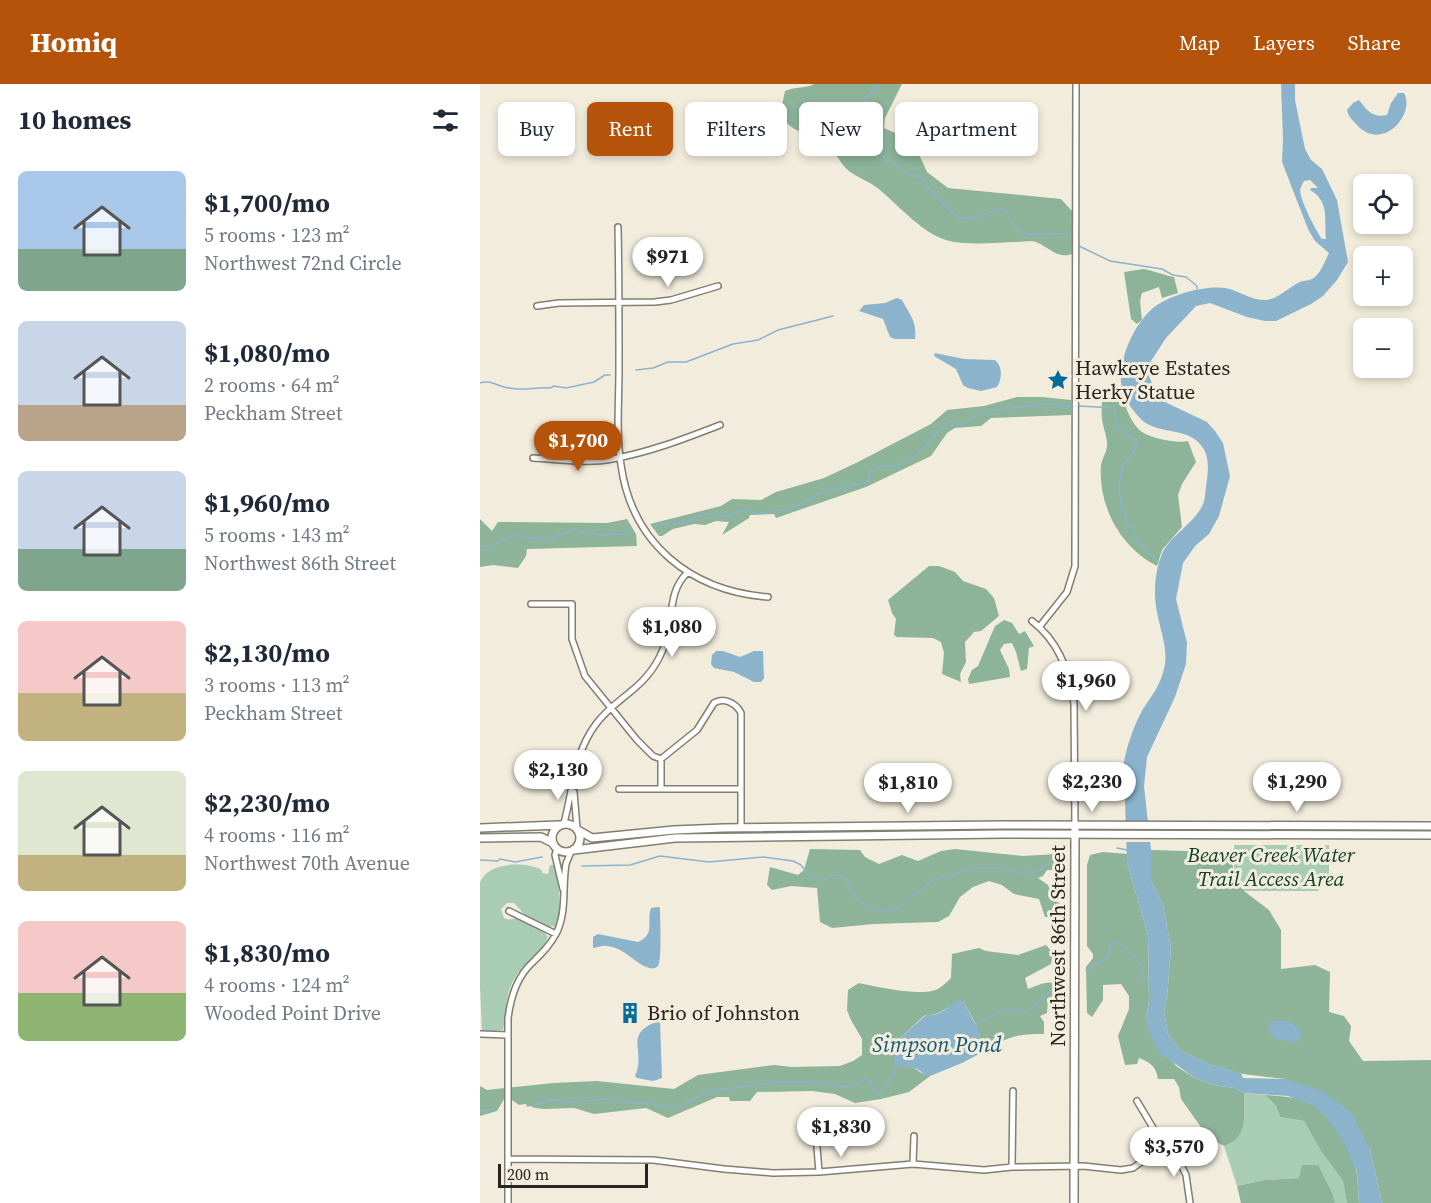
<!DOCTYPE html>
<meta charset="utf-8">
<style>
:root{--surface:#fff;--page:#f2f2f3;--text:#1f2937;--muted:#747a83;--accent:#b45309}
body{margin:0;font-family:"Source Serif 4",serif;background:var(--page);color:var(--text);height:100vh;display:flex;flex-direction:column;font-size:22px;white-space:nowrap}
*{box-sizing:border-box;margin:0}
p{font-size:20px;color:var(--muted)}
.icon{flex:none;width:33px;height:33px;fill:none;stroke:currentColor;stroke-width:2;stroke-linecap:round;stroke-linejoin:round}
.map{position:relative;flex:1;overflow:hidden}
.details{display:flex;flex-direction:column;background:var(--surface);width:480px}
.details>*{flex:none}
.banner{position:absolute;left:18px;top:18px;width:570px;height:54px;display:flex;gap:12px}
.tools{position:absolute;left:873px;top:90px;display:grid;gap:12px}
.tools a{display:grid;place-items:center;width:60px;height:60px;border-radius:9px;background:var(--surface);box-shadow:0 3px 9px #0003;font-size:30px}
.scale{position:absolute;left:18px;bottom:15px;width:150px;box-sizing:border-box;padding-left:6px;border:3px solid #27251f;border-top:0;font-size:16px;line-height:21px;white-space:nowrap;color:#27251f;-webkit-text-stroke:4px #f2ecdc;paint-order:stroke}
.price{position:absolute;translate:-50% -51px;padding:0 14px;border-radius:21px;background:#fff;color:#222;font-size:20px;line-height:39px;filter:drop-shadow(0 2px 3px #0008)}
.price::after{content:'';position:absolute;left:50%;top:36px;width:18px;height:14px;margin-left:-9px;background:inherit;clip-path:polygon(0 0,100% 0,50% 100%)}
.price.selected{background:var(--accent);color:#fff}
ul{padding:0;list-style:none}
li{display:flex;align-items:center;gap:18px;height:150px;padding:0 18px}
li span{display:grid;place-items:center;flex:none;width:168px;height:120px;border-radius:9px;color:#555}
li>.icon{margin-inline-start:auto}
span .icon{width:72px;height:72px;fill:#fffc;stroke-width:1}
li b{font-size:26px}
h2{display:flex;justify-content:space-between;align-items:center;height:72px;padding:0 18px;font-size:26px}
.pill{padding:0 21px;border-radius:9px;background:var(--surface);box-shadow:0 3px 9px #0003;font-size:21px;line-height:54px}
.pill.selected{background:var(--accent);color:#fff}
header{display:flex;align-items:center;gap:36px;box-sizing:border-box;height:84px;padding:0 30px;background:var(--accent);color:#fff}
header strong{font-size:28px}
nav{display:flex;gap:33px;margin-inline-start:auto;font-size:21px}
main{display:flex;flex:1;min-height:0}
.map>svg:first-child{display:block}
.green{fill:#a8cdb4}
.forest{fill:#8db399}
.water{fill:#8bb3cc;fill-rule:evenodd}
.pier{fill:#f2ecdc}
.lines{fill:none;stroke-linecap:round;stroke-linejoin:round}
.stream{stroke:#8bb3cc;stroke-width:1.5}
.minor-casing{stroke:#847e70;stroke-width:8}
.major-casing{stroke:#847e70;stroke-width:10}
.minor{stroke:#fff;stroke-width:5}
.major{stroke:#fff;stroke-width:7}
.labels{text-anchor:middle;stroke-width:6;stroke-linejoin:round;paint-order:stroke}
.poi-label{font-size:21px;fill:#27251f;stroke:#f2ecdc;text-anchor:start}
.park-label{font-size:21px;font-style:italic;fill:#124126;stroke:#f2ecdc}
.street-label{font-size:21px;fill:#27251f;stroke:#f2ecdc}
.water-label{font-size:22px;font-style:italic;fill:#11587a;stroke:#f2ecdc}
</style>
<header>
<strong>Homiq</strong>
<nav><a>Map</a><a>Layers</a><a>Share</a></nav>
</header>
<main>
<section class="details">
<h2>10 homes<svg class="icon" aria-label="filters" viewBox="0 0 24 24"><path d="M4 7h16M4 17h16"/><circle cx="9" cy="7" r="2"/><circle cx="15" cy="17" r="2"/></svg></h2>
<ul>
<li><span style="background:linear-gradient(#a9c7e8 65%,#7fa58c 0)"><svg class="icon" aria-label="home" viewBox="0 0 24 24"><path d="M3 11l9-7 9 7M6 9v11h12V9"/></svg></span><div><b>$1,700/mo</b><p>5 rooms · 123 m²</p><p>Northwest 72nd Circle</p></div></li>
<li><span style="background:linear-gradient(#c9d6e8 70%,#b9a48a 0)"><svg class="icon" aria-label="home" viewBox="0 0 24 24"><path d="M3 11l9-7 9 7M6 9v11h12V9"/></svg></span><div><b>$1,080/mo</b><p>2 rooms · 64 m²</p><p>Peckham Street</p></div></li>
<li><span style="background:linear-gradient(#c9d6e8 65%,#7fa58c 0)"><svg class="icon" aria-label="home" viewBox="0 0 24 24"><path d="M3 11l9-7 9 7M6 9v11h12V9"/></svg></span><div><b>$1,960/mo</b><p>5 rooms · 143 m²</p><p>Northwest 86th Street</p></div></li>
<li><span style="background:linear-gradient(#f6c9c9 60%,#c2b280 0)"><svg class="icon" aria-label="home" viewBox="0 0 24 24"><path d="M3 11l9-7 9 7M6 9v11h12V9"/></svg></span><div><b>$2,130/mo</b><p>3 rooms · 113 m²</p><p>Peckham Street</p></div></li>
<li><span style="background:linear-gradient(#dfe7d0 70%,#c2b280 0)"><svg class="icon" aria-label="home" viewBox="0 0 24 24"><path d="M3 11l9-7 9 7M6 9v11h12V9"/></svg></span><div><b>$2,230/mo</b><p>4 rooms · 116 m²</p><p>Northwest 70th Avenue</p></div></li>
<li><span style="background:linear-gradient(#f6c9c9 60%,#8fb573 0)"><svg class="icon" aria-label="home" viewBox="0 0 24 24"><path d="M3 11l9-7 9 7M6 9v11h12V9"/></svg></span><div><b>$1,830/mo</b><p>4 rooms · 124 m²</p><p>Wooded Point Drive</p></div></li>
</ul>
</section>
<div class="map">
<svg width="951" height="1119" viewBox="0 0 951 1119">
<rect width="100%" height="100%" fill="#f2ecdc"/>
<path class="green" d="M754,761H849V790L841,797L838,807H764L671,796L670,787L678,785L754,792Z
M70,781H74C79,802 83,821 75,842L67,843L45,831L34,819H27L21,825L24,834C30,837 33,834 39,835C47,836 64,846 68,853C62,869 45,878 36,892C23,912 28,927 23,946L2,948L0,903V799C6,778 45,777 62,786V789L68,790Z
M764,1009L785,1011L796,1022L800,1033L824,1037L841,1067L863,1097L867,1119H855L853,1111L819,1094L785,1096L757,1102L744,1062C769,1052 764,1032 764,1009Z"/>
<path class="forest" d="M334,0H422L405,34L404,44L433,57L447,88L468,104L581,115L592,127V170C576,176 567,160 552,157C531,158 489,162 470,157C445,152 419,122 400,106C391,98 378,94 369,87C359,79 355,66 346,59C333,49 316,50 306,38C299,29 303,17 305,7C316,2 325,5 334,0Z
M663,185C675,187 683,191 694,193L698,209L682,214L679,203L662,209L660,217L662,236L657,240L651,235L644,188Z
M537,313H563L591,316V331L511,334L501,342L475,344L467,349L451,372L386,403L296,434L294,430L270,431L269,434L242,451L249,438L236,437L225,441L214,440L193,445L182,452H179L170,440L241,422L252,415L281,416L296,408L344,394L376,379L451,340L467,326L504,322Z
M643,316C647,326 652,341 662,348C670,354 699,360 708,357L716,378L702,400L698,411L702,443L682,466L677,482C640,463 618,422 621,381C622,375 626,369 627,363C628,354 623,344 622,335C621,329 622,323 622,317Z
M0,435L12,447L18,438L127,439L147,435L156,450L157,462L47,465L46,472L38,484L13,481L0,483Z
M449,482H459L475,488L483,497L506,505L514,514L519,532L501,547L494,548L485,558L486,578L480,590L481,598L462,590L464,569L461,558L453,554L417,553L414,551L416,535L412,529L408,516Z
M524,536L532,539L539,550L545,547L554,562L549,564L547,585L541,587L536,568L532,559L524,560L520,566L529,585L530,593L489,600L488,595L492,586L498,582L515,542Z
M330,765L380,766L385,773L399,780L422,771L438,777L461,767L475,765L543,772L577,770L580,777L575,786H567L563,792L558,794L568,801L575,817L580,819V827L575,833H565L559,815L534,810L522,801L509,797L493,803L480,813L469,832L458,838L393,840L352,844L340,838L337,804L311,802L292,806L287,801L290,783L318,791L324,786Z
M671,766L741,768L752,775L754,793L764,807L789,826L801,846V885L835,881L850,888L849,928L864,932L871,942L869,957L883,977L951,976V1119H902L890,1065L805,995L763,990L731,981L700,966L688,950L684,927L687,914L691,863L683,821L671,796Z
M623,768L648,770L647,778L668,851L669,917L666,935L696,982L715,994L733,1001L754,1004L764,1009C764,1032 769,1053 744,1062L728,1053L701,1015L699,1003L694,995H678C676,982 671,979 659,974L657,980L645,981L638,952L649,925V912L641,900L623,901V916L612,933L607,929L606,883L613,874V870L607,862V781L610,771Z
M566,861C572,867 573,872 571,880L545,894L548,905C560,901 570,894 583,903L579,909L568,917L567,929L560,932L564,938V950C530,950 528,954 499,970C506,952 491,932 483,917C469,919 461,933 445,931L416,958L423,982C438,982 441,992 450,992L429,1008L401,1015L375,1019L355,1010L332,1007L277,1008L270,1017H250L249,1013H237L188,1034L166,1024L114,1030L94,1024L64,1025L55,1024L45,1020L39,1021L29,1014L24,1015L17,1027L0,1032V1002L7,1006L73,999L117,997L194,1005L218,991L294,981L312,983L360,982L373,977L382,971V955L371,936L367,926L368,906L379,899C396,903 436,911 452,907C459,906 466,899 471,894L472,870L499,864L506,867L538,871Z
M785,1011C801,1012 817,1013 831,1020C852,1030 873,1069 877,1091C878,1100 878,1110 879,1119H867L863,1097L841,1067L824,1037L800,1033L796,1022Z
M822,1081H838L853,1111L855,1119H761L757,1102L785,1096L819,1094Z"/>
<path class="water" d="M801,0H815V16L825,65L831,76L842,85L857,116L868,178L857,196L843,212L831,220L796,237H785L767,233L730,219L716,222L686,254L671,277L668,290L676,308L687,319L727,338L735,347L743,359L750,392L739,432L729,450L715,462L703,479L696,515L707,559L706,580L695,613L667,673L664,702L671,766V796L683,821L691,863L687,914L684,927L688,950L700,966L731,981L761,989L763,994L805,995L842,1007L872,1029L890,1065L902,1119H879L877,1089L868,1067L860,1052L844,1030L832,1021L808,1012L764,1009L754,1004L733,1001L715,994L680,969L671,952L666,935L669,917L668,851L647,778L645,716C636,691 650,648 663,625C672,611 680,602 684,585C689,566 680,546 677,528C673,509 675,487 682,470C690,450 723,435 725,412C726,398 732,377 723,364C711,343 681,351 663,337C653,328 642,312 641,298C639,274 654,241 672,225C688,211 724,201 745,204C758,206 770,216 784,216C798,216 807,204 820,198C825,196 832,197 836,192C842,186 845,177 849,169L835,157L828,145L802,78L803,55ZM830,96L838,104H831L830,106C850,117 844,136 846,155H842C836,147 820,116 820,106C821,103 822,100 824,97Z
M918,9H924C936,29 903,69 877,41C872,35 869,34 867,26L873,19L879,16C887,27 893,34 907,31L911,19Z
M417,214L422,216C430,231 437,237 435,255H415L410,253L403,235L379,227L384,221L405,219Z
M455,269L484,275L515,276C523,283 522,295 517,303L501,307L488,304L483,301L476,285L454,272Z
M236,567H243L260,573L274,567H283L284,594L281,598H274L254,588L234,584L231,580L232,571Z
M178,823L180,824C180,834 182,876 178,882C173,888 161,881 156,877C148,871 139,863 127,862C122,861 118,864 113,864V853L118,850L158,858C176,850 166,838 171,824Z
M479,915L483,917L499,947L502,964L499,970L482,979L450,992H445C438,982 429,983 417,982L414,976L416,958L446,931C460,933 468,923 479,915Z
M180,936L182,994L173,997L157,994L155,992C167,965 141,951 180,936Z
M790,937H810L822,949L817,959L793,954L788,943Z"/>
<path class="pier" d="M670,737L672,758H644L643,738Z"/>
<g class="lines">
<path class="stream" d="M399,0L385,14L389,22L390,40L403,72L431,91L441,93C449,104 467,128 479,133C485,136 492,133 498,132C509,130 511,125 524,125C529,131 533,140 538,145C552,158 575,142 593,154
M597,161L630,177L682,185L693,191L706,193L717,202V205
M156,286L173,284L188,278H206L253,260L278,256L298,246L353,232
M0,299C10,295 19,303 29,304C42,307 56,303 70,304L74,302L86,304L114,298L125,291H130
M527,319L533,324
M599,322L635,324L637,342L657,358C654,374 645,374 642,386C632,417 654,460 679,478
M175,442L189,439L203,440L213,434L227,430L247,432L261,427L283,429L302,426L318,421L340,409L387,398L389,395L388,390C397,381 405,382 417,382C424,377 432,374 438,369C450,359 456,346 469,337L477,340H485L498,328L569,319L591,323
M0,466H9L18,458L33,451L67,456L93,445L123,452L130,449L141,451L152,447
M637,764L647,766
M0,776L18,777L20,775L35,778L62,773
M102,782L150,781L180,772L229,778L283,773L313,777L321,781L331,795L344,796L349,792L360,791L367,797L375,813L387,824L405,828L418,824L451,797L490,785L514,783L541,789L560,787L563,783L577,777
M606,886L628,874L629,863L632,860L640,859L661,880L663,884L662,893L667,895
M495,941C515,930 523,922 547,929C559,920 566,907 580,901
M47,1022L74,1016L90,1018L128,1015L151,1019H169L196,1025L225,1009L237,1006L297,998L350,999C359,1007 367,1000 378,1001L385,994L391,997L393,1007L399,1011L405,1005L417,982
M0,1027L14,1025"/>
<defs>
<path id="minor" d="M138,143C139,191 139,238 139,285C139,317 136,350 141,381C152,460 211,507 288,513
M57,222L79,219L175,218L191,216L238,202
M53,374C78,375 107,380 132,375C170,368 204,355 240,341
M51,520H92V555L105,592L157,656L173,672L181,675
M552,537C578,557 590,588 594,620L595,743
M560,542L587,508L595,482L596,0
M139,705H261
M181,705V675L217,646L234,619C244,613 256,619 261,629V744
M94,708L97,744
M84,739C93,705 94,669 116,640C135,614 162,607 179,574C183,566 187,557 188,548C193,526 190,506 207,489
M77,765L75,771L83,805
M29,827L76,850
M0,950L28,951
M657,1017L685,1064L702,1083L706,1091L710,1119
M336,1051L339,1088
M28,1075L173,1076L244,1085L293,1089L339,1088L433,1080L504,1086L532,1083L603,1082L641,1086L653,1084L682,1063L685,1064
M433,1080L434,1052
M532,1083L533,1007
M28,1119V934C31,912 37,892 54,877C63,868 71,860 77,848C87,826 82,803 86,780C87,776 90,772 91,767"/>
<path id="major" d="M72 754a14 14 0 1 1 28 0a14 14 0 1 1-28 0Z
M0,744L79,741
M98,746L112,754L194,746L243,744L523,741L951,742
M0,754L61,753L73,759
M94,766L195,754L523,750L951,751
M594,1119L595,745"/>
</defs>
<use href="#minor" class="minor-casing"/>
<use href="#major" class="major-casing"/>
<use href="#minor" class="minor"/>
<use href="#major" class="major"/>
</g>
<defs>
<symbol id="sight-bare" viewBox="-9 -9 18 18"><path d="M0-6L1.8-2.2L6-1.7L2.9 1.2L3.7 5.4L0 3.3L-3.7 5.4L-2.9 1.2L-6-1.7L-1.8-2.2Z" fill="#036c99" stroke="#f2ecdc" stroke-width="2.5" paint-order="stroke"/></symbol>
<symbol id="building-bare" viewBox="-9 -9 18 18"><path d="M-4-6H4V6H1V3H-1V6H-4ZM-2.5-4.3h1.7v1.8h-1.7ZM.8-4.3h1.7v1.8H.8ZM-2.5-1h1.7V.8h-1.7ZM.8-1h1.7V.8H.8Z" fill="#036c99" stroke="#f2ecdc" stroke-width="2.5" paint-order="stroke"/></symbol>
</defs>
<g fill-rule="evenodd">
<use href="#sight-bare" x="563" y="281" width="30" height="30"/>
<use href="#building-bare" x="135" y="914" width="30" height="30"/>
</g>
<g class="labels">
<g class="poi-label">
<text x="595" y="291">Hawkeye Estates<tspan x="595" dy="24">Herky Statue</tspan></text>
<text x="167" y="936">Brio of Johnston</text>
</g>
<g class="park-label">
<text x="791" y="778">Beaver Creek Water<tspan x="791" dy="24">Trail Access Area</tspan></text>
</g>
<g class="street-label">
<text transform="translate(578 862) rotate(-90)" y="7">Northwest 86th Street</text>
</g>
<g class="water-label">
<text x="457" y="968">Simpson Pond</text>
</g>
</g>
</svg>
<div class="tools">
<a><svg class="icon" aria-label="locate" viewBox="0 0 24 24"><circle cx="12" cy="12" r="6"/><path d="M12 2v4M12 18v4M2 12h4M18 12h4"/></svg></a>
<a>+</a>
<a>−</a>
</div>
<div class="scale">200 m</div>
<b class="price" style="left:188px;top:204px">$971</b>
<b class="price selected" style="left:98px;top:388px">$1,700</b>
<b class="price" style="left:192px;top:574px">$1,080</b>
<b class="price" style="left:606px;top:628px">$1,960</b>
<b class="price" style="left:78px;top:717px">$2,130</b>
<b class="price" style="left:612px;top:729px">$2,230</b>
<b class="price" style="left:817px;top:729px">$1,290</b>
<b class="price" style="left:428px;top:730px">$1,810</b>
<b class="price" style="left:361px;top:1074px">$1,830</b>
<b class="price" style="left:694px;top:1094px">$3,570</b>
<div class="banner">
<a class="pill">Buy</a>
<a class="pill selected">Rent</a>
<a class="pill">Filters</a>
<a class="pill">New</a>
<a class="pill">Apartment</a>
</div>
</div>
</main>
